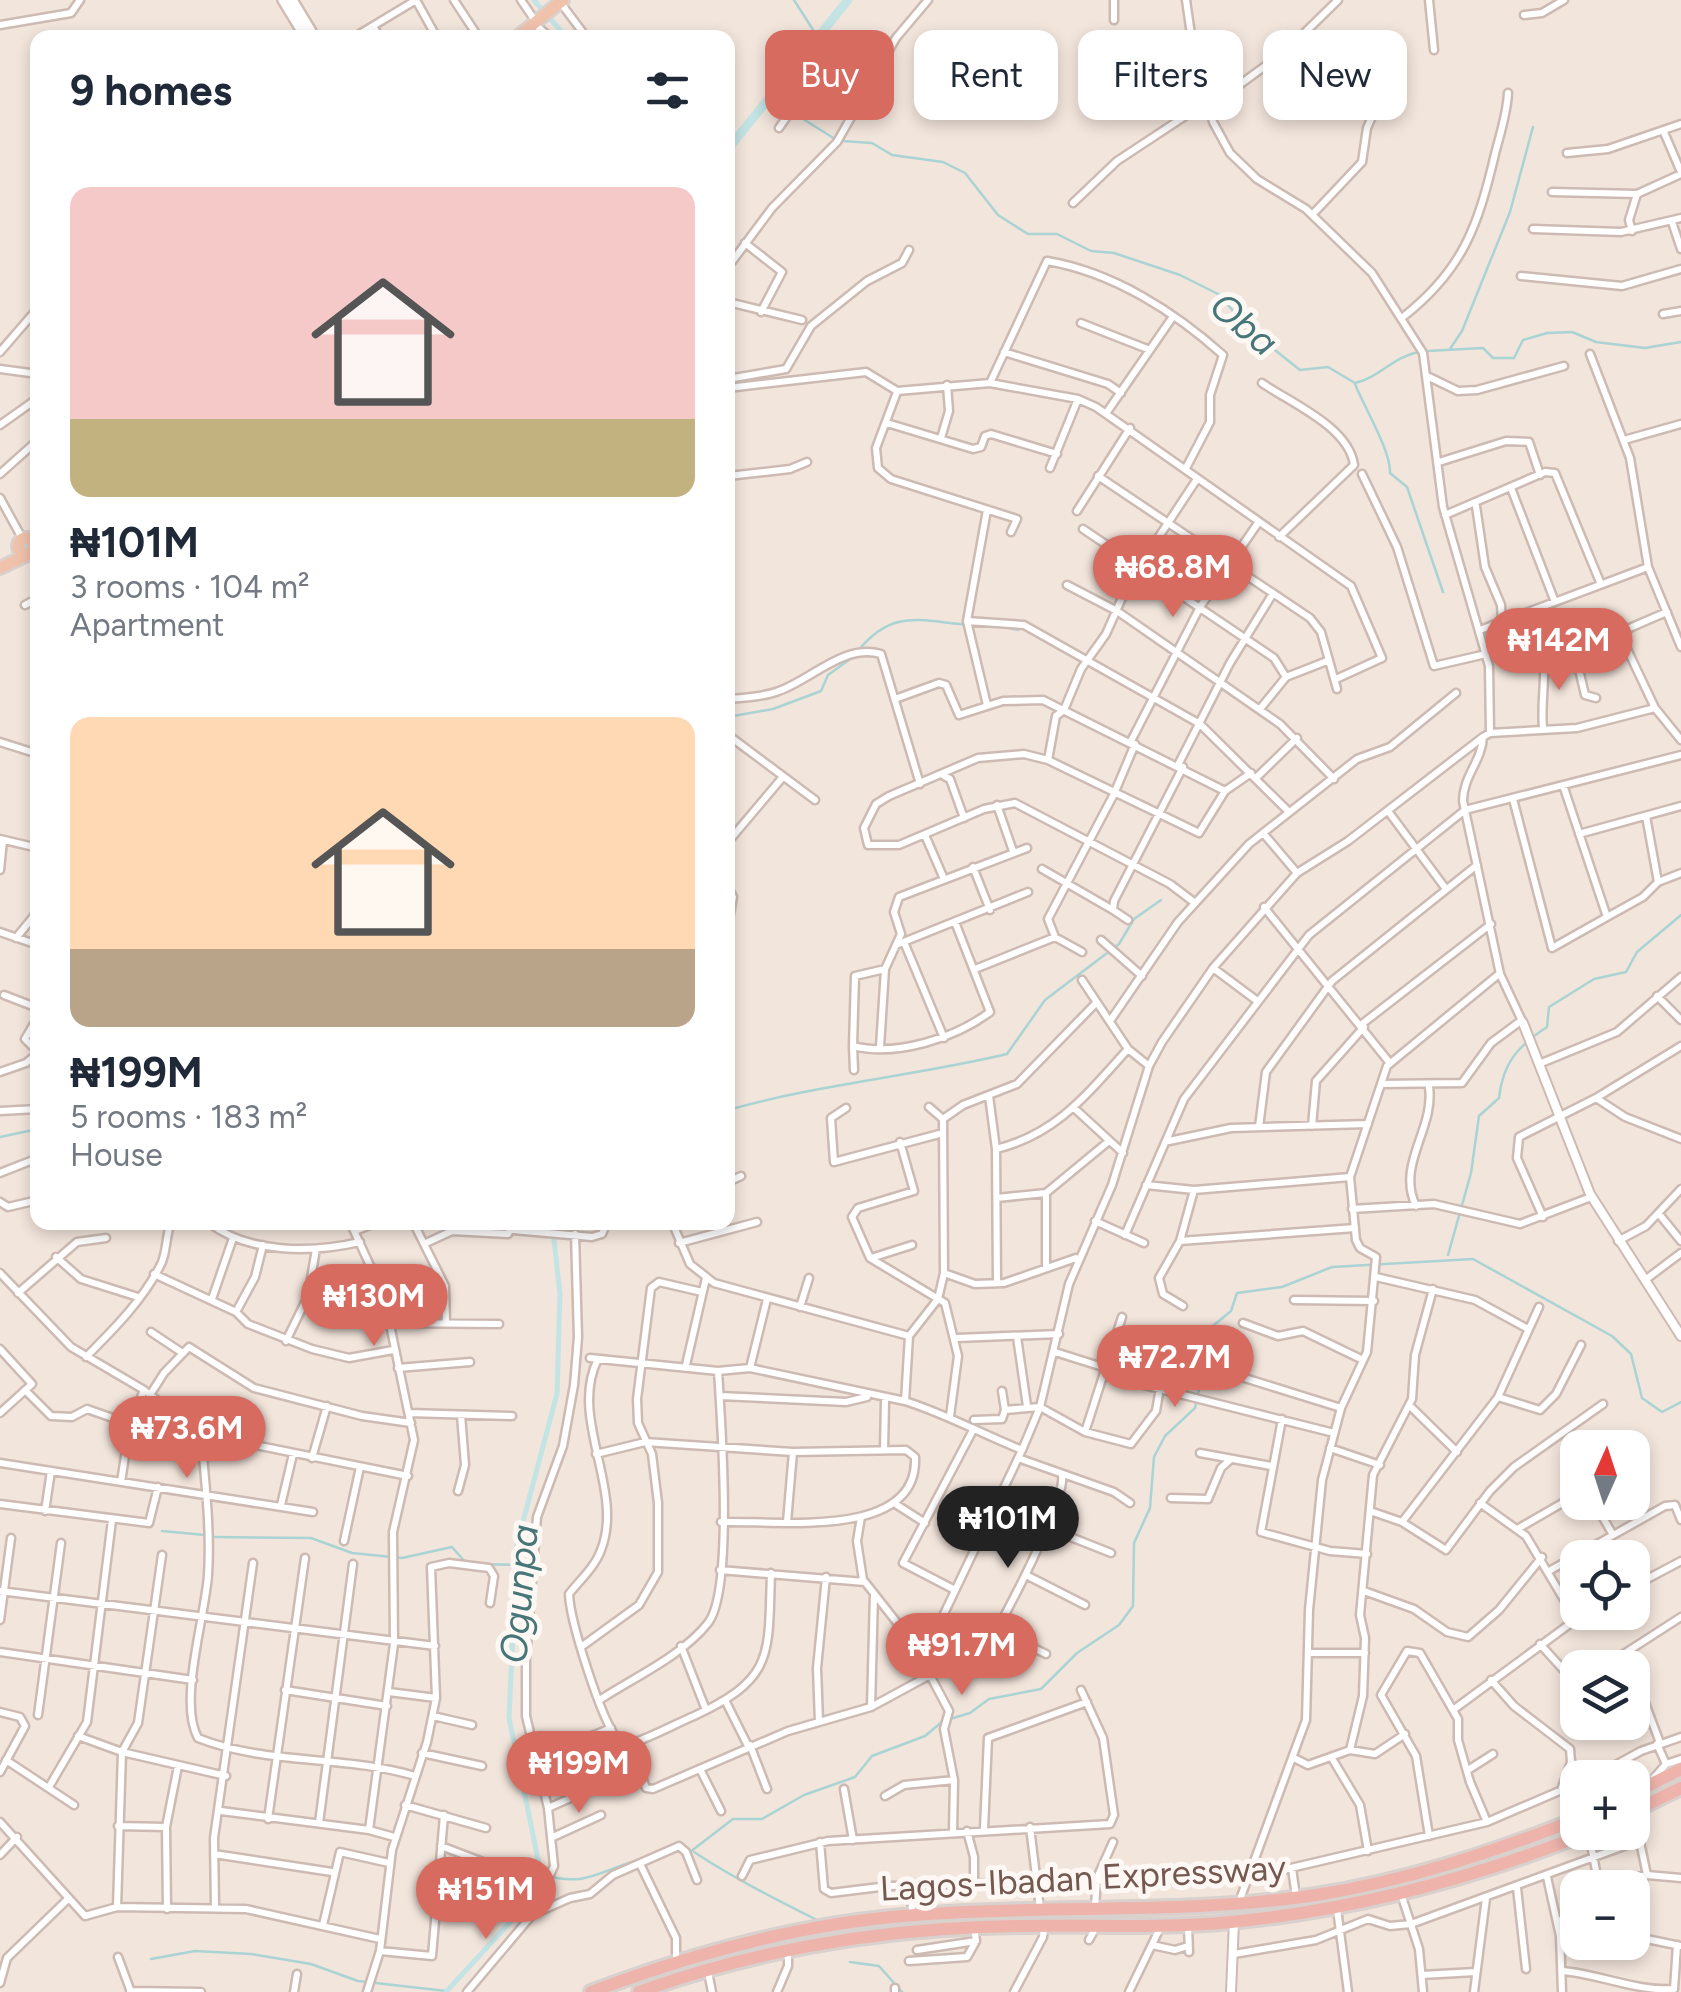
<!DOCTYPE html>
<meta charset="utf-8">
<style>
:root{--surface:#fff;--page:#f2f2f3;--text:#1f2937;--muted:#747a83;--accent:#d86b60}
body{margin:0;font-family:Figtree,sans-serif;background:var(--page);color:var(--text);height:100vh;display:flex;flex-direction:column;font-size:38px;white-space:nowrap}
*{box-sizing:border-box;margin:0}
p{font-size:32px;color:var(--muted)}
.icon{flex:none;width:55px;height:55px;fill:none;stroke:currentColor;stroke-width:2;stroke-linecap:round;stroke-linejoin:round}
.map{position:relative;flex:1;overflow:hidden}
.drawer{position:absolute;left:30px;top:30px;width:705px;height:1200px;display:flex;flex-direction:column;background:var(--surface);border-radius:20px;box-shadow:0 5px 15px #0003}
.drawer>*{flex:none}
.hud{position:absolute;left:765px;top:30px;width:765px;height:90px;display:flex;gap:20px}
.needle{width:65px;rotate:3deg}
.tools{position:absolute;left:1560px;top:1430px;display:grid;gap:20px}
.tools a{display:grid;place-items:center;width:90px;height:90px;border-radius:20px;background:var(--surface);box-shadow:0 5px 15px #0003;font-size:50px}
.price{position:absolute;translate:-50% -85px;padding:0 22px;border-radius:35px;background:var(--accent);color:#fff;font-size:32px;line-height:65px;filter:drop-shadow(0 2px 5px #0008)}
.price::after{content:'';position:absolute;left:50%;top:60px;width:30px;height:22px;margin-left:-15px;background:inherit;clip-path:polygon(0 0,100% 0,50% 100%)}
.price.current{background:#222;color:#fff}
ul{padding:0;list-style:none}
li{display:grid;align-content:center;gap:20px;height:530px;padding:0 40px}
li span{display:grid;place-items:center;height:310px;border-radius:20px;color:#555}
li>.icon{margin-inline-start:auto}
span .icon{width:180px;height:180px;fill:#fffc;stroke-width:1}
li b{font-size:42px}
h2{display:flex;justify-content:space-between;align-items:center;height:120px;padding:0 40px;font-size:42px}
.tag{padding:0 35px;border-radius:20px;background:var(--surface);box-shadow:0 5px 15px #0003;font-size:35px;line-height:90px}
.tag.current{background:var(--accent);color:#fff}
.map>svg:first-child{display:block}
.residential{fill:#f2e5dc;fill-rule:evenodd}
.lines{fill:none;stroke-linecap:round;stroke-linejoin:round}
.stream{stroke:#aad3d4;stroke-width:2.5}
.canal{stroke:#c3e3e4;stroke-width:5}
.river{stroke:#c3e3e4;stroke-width:9}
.minor-casing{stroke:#cdbbb3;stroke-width:11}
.tertiary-casing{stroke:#cdbbb3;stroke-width:12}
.secondary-casing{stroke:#d2bdb3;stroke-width:14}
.trunk-casing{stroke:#d8d1ce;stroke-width:16}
.motorway-casing{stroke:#d8d1ce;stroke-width:18}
.minor{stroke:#fff;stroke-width:6}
.tertiary{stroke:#fff;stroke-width:8}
.secondary{stroke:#fff;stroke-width:9}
.trunk{stroke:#f0c2ac;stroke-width:11}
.motorway{stroke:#eeb4ab;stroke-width:12}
.labels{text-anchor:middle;stroke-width:10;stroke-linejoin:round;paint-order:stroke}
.street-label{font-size:35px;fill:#755951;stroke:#fef8f4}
.water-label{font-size:38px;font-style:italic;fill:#467678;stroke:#fef8f4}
</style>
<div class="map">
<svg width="1681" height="1992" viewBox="0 0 1681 1992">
<rect width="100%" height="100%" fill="#fbf4ed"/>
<path class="residential" d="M0,0H1681V1992H0ZM38,38H728V1222H38ZM1578,1448H1632V1502H1578ZM1578,1558H1632V1612H1578ZM1578,1668H1632V1722H1578ZM1578,1778H1632V1832H1578ZM1578,1888H1632V1942H1578Z"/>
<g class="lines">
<path class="stream" d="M794,0L817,36
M768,97L835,139
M842,141L872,143L892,155L943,162L965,173L998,215L1028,234H1057L1091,251L1114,253L1180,275L1220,295L1246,327L1300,370L1328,367L1355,383C1379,378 1394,356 1419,352
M1450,349L1462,331L1510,212L1533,127
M1427,351L1483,348L1493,358H1514L1523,340L1547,333L1572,332L1596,342L1645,348L1681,342
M1355,384C1364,407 1391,451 1390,473L1407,487L1443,592
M1000,626L1018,630
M858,651C897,602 930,626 982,625
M728,717L773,709L821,691L828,675L853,657
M728,1110C820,1084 914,1076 1007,1054L1045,1000L1119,944L1134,919L1161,900
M0,1137L38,1129
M1448,1255L1471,1173L1479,1116L1499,1098C1503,1062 1518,1046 1547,1027L1549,1007L1594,979L1626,972L1637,952L1681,915
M162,1531L205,1535
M213,1537L311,1538L352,1553L402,1558L452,1547L467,1564
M474,1564L516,1565
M690,1852L733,1819H762L804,1795L855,1777L872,1756L925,1736L943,1721L970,1713L989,1699L1041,1689L1077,1653L1119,1625L1133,1606L1134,1543L1150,1508L1154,1457L1165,1436L1195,1408L1200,1385L1194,1364L1197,1346L1208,1330L1231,1311L1237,1293L1282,1287L1332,1267L1473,1259L1612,1336L1631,1354L1642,1398L1662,1412L1681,1402
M694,1852C735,1879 777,1900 821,1922
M541,1874C588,1889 600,1869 643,1859
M151,1959L195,1951L251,1954L311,1964L358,1981L446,1991
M850,1962L879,1966L902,1992"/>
<path class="canal" d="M534,0L567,38
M446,1992L524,1907L541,1874L509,1718L517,1544L557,1394L560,1294L552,1222"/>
<path class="river" d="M728,149L848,0"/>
<defs>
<path id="minor" d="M454,0L479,38
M521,0L536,22
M1186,0L1195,62L1213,122L1230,153L1257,179L1306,209L1372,273L1423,353L1443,507L1489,666L1490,733L1483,737C1482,761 1463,776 1463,801L1500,974L1523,1023
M1429,0L1434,50
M563,6L587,38
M1524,15L1542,13L1564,0
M1114,20V0
M0,25L71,13L80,0
M373,26L380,38
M538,27L551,38
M353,38L416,0L437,38
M826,59L869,89
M1209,107L1287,50L1338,0
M779,128L837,44
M1663,130L1681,172
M1567,153L1608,149L1681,124
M1552,192L1637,194L1681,174
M1073,203L1117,161L1208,101
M1312,215L1362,162L1367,128L1384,89
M1672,222L1681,249
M1533,229L1621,232L1681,218
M1632,231L1629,220L1637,194
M745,243L782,272L761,312
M728,267L772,208L837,142L896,38L928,0
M1521,276L1622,286L1681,269
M728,302L802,320
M1663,314L1681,311
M1403,317C1463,270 1478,226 1495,154C1500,134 1507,114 1508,93
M1081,323L1150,350
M0,352L38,308
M1004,352L1108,384L1121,393
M1590,354L1630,458L1648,567L1681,647
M0,369L38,374
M1429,377L1458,391L1477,390L1564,366
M728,379L786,369L811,326L867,281L902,263L909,250
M990,383L1047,261C1113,272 1175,312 1223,355L1210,395V422L1186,468
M1262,383C1291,403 1349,427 1354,465L1279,537
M728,388L866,372L897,391L990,383L1078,399L1096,407L1351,586L1382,658L1336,679
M897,392L876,448L878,468L891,479L1017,519L1011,532
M1107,412L1172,318
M887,423L973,449L981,447L985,436L991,434L1057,454
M0,425L38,398
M941,438L949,411L947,385
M1624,440L1681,424
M1439,462L1506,441L1529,442L1540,475
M1050,468L1078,399
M0,474L38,440
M1362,474L1397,547L1434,666L1486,654
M728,476L790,469L807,462
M1098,476L1310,618L1321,632L1337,689
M1511,488L1555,602
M0,498L22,538
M1476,506L1485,567L1501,605L1502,621
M987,510L967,621L987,705
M1077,511L1130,428
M1445,515L1545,472L1555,473L1600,582
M1083,529L1274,658L1286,677
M1067,585L1117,611L1280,724L1334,779
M25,605L38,598
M967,621L1024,625L1200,724L1288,811
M1492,625C1584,658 1580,648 1667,612
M1480,630L1648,567
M1619,632L1655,708L1681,740
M1540,643C1549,668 1540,700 1543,728
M1574,648L1585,695L1596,698
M728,699C743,698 761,697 776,692C809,682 843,643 881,654L920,784
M895,699L939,683L946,685L959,715L1003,701L1043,700L1225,791
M1260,709L1286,677L1327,661
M1490,733L1577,728L1655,708
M728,735L815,800
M0,742L38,754
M1130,743L1200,607L1258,523
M1048,760L1056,716L1064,710L1081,669L1106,634L1129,582L1197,479
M1177,767L1230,663L1272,595
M944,776L950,779L964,818
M1256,778L1297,738
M1563,785L1607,917L1643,897L1658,882L1646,816
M1513,799L1552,948L1607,917
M997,805L1013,851
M1388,811L1446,889
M1263,833L1297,873
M1579,834L1681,806
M925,835L944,879
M0,839L38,848
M728,842L782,778
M973,867L990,910
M1042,869L1113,910
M0,870L3,840
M1658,882L1681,873
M728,887L733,897L728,926
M1195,903L1170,884L1015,803L984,809L899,845H868L864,828L876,804L889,796L978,758L1024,754L1048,760L1199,833L1225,791L1251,773
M1264,907L1389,1062
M1128,920L1113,910L1114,901L1183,767
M955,922L990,1012C955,1038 897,1057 853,1046L855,976L885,969L901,934L894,912L899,897L1027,848
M0,932L38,945
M1055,937L1048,919L1114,794L1135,744
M16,938L38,911
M1101,940L1142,976
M904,942L944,1038
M896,945L1028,892
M1213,968L1256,1000
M975,969L1055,937L1082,952
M1082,980L1128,1049L1149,1066
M4,995L38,1008
M1657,996L1681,1020
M38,1017L25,1039L38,1052
M1110,1021L1178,922L1249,844L1357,759L1390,747L1456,693
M1362,1024L1491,924
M853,1046L854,1070
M880,1047L885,969
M1539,1064L1617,1032L1681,977
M0,1072L26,1063L38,1053
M1381,1084L1462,1083L1491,1043L1522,1020
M989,1096L996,1149L997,1282
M1596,1098L1625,1117L1681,1139
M1073,1107L1123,1153
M846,1108L831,1118L834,1162L943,1133
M0,1111L38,1109
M943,1119L963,1105L1017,1084L1096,1003
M1312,1126L1316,1081L1364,1027
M1259,1127L1266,1072L1332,981L1477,865
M1169,1141L1231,1128L1368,1124
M900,1142L914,1191L858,1208L852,1217L870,1258L945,1303L958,1356L950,1416
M996,1149C1057,1134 1087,1094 1128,1049
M0,1173L38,1158
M728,1182L741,1176
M1146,1185L1194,1190L1350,1177
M997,1198L1046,1193L1109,1141
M0,1202L8,1207L38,1200
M1416,1206C1396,1164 1435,1129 1429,1087
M1352,1209L1434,1204L1520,1224L1591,1197
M1659,1214L1681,1241
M1543,1217L1517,1158L1519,1137L1596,1098L1681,1046
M1095,1221L1144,1243
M208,1222C248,1254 312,1253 360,1242
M350,1222L384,1296L414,1440L393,1532L394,1644L369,1830
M413,1222L445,1286L446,1323
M672,1222L690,1264L714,1283L909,1336L905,1401C946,1414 982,1434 1022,1450L1040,1407L1069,1284L1112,1185L1149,1066L1162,1042L1213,968L1297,873L1348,841L1483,737
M513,1230L592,1237L602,1234L607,1222
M355,1231L378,1222
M1125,1235L1184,1099L1309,935L1465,810L1681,755
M1180,1241L1355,1228
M1618,1241L1646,1226L1681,1189
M426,1243L452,1231L508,1234L514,1222
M679,1243L757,1222
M56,1257L81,1279L138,1297
M871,1258L912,1245
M1046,1268V1193
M0,1273L71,1347L144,1390L201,1434L408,1476
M944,1273L975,1284L1004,1283L1076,1258
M154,1274L236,1312L248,1324L312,1349L349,1358L393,1350
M1376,1277L1475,1300L1528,1329
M1645,1280L1681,1253
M18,1293L77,1242L106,1238
M308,1296L342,1302L384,1296
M212,1299L233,1238
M1294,1300L1374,1301
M1183,1306L1163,1294L1159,1278L1180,1241L1194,1190
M800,1307L809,1278
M236,1312L255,1277L263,1245
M388,1323L499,1324
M1243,1323L1278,1336L1303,1331L1363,1360
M151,1332L181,1352
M909,1336L938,1299L944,1273L943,1119L929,1107
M1017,1337L1027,1406
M957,1338L1059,1334
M286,1341L308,1296L316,1249
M0,1349L32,1384L0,1413
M1055,1352L1106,1368
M86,1357C114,1329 145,1298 162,1262C167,1249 166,1235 171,1222
M590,1358L718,1371L750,1368L905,1401
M598,1359C568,1418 625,1490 601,1550C595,1567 580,1580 569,1594C570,1621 601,1720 618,1740L630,1744C652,1737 673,1725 694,1716C775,1678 768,1656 771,1573
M686,1365L706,1278
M398,1368L470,1362
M750,1368L767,1299
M1219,1370L1341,1408
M1104,1375L1334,1433
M25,1390L51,1416L72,1417L87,1409L130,1424
M1002,1391L1005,1410
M150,1395L164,1373L189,1347L254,1388L362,1416L411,1423
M720,1396L846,1402L867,1397
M1498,1397L1540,1410L1556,1394L1581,1345
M1410,1406L1457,1452
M409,1413L512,1416
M1282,1419L1261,1532L1330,1551L1367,1554
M974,1420L1002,1419L1005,1410L1040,1407L1085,1432L1131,1444L1156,1411L1166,1352
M1085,1432L1122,1317
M201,1434C205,1480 211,1530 208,1575C205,1618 178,1702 198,1738C265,1765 345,1755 415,1776
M1330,1448L1380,1465
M884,1450L885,1400
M1200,1453L1271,1466
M596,1454L645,1442L793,1452L906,1450L915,1457C919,1541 776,1520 721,1522
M312,1458L327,1406
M1018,1458L1114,1492L1130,1503
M0,1463L313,1512
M1632,1466L1640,1463
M121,1482L130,1424L144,1390
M458,1491L465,1465L461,1415
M1171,1498L1208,1499L1221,1468L1231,1459
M1594,1502L1613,1535
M1480,1503L1526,1536L1575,1618
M0,1504L149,1523L158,1487
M281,1505L293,1454
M897,1505L925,1523
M995,1507L1111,1553
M45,1511L51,1471
M1370,1511L1402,1522L1446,1550L1490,1491L1514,1467L1603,1404
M861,1517L857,1541L863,1580
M787,1522L793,1452
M1402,1522L1498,1397L1539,1307
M1519,1528L1578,1494
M344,1541L360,1467
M720,1570L865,1582L913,1643L949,1711L944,1729L954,1780L953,1832
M1549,1571L1665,1506L1675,1505L1681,1520
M1026,1575L1085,1605
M1632,1587L1681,1561
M953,1589L903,1563L972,1432
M0,1591L435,1646
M1364,1591L1414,1609L1447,1632L1468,1637L1499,1610L1542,1557
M0,1620L11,1538
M999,1631L1046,1654
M913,1643L942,1618L1022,1450
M1540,1644L1578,1686
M681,1646L706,1710
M581,1647L639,1605L658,1572V1503L652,1454L638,1423L637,1399L651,1288L659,1282L702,1292
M0,1652L193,1680
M1309,1653H1365
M1605,1666L1681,1617
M1632,1668L1660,1743
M972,1669C993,1644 1067,1500 1062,1475
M1491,1680L1514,1706L1570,1749L1571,1762L1561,1790
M285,1690L387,1706
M389,1692L436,1698
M1381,1695L1407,1651L1420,1653L1458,1719V1740L1470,1782L1487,1822
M1381,1695L1416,1756L1429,1836
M601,1699C635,1677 683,1655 708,1623C734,1590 721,1419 718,1371
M726,1702L748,1746
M871,1707L874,1594
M1453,1710L1586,1612
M0,1712L20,1717L25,1726L0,1772
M38,1715L61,1543
M433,1716L472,1725
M819,1722L817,1668L826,1577
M1613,1722L1622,1729
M78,1736L122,1752L226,1776
M630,1744L646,1788L653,1789L788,1731L871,1707L930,1675
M1657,1744L1666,1764
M750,1745L767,1789
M1350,1750L1363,1696L1365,1638L1360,1615L1373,1475L1412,1399L1415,1355L1433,1289
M422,1753L482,1766
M1294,1758L1308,1765L1350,1750L1375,1754L1405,1734
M6,1760L74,1805
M534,1760L611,1728
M1333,1760L1360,1805L1368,1851
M1571,1762L1587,1778
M700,1769L721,1811
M1468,1770L1493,1754
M1592,1778L1641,1751L1681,1737
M1654,1778L1666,1764L1681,1759
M49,1787L87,1722L112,1520
M844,1789L853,1840
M885,1796L904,1785L954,1780
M405,1805L486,1828
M548,1808L595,1787
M221,1811L369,1830L394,1837
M268,1819L305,1558
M0,1822L85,1916L117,1907L246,1909L380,1939
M319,1823L353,1564
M118,1826L166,1827
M1030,1827L1040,1909
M984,1829L988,1738L1087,1702
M967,1831L974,1857V1882
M1589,1835L1599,1886
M553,1837L601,1815
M820,1842L824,1889L831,1893L888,1886L1171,1879L1278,1871L1487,1822L1578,1783
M214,1854L332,1872
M0,1855L17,1837
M641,1866L676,1938V1961
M1292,1868L1296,1897
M742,1876L750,1860L828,1841L1110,1824L1114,1815L1103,1738L1081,1690
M1547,1877L1560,1936L1562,1992
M1598,1883L1647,1875L1681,1878
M911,1887L912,1915
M1517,1888L1526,1969
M1401,1894L1419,1949L1423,1992
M437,1895L480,1902L487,1898L496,1867L441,1846
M1239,1902L1306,1720L1309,1610L1322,1480L1341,1408L1367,1352L1376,1257L1360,1248L1356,1240L1350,1177L1387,1066L1499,974
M117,1907L122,1752L138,1723L162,1555
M1095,1907L1097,1878L1113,1842
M215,1908L214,1838L253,1563
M167,1909L166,1827L178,1766
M1337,1909L1348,1992
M534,1914L570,1898L590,1894L613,1875L679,1846L686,1852L697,1880
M1557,1921L1578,1917
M323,1925L340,1852L389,1863
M1188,1926L1189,1952
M1632,1928L1644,1877
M1632,1936L1681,1946
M1089,1940L1096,1927
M1152,1945L1175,1950L1188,1946
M917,1950L976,1941
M380,1951L432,1956L444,1815
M1234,1954L1316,1940L1368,1919L1390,1926L1411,1924L1635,1842H1640L1647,1875
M118,1957L131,1992
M909,1961L967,1957L976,1941L974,1927
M1563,1971C1598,1974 1639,1992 1674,1989
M708,1972L712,1992
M1422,1975L1475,1972
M0,1983L7,1958L69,1898
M1674,1989L1677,1945
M130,1991L201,1992
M294,1992L297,1974
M367,1992L380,1951L392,1850L427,1742L436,1698L431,1567L449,1563L489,1568L494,1576L490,1603
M467,1992L532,1915L554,1866L548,1808L526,1716V1657L537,1517L563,1446L574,1385L578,1337L575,1234
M777,1992L788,1966V1952
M895,1992V1988
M1014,1992L1043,1937L1044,1926
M1129,1992L1161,1926
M1474,1992L1486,1898"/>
<path id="tertiary" d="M1523,1023L1590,1194L1681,1336
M1231,1992L1234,1922"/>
<path id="secondary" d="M283,0L306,38
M292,0L315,38"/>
<path id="trunk" d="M516,38L563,0
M18 546a8 8 0 1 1 16 0a8 8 0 1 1-16 0Z
M0,568L27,555"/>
<path id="motorway" d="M1632,1794L1681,1769
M1632,1812L1681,1788
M591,1992C694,1953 804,1923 915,1915C1048,1904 1183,1915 1316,1895C1406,1881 1493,1852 1578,1819
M639,1992C747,1953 866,1931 981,1927C1064,1923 1148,1930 1231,1922C1355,1910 1475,1878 1590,1832"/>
</defs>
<use href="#minor" class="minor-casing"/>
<use href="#tertiary" class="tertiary-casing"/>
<use href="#secondary" class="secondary-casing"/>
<use href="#trunk" class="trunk-casing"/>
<use href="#motorway" class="motorway-casing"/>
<use href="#minor" class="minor"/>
<use href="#tertiary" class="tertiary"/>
<use href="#secondary" class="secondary"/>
<use href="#trunk" class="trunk"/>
<use href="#motorway" class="motorway"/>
</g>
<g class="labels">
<g class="street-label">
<text transform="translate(1083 1878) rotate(-3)" y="12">Lagos-Ibadan Expressway</text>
</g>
<g class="water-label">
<text transform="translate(1244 324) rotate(40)" y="13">Oba</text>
<text transform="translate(519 1594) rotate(-85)" y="13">Ogunpa</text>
</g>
</g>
</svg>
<div class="tools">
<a><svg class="needle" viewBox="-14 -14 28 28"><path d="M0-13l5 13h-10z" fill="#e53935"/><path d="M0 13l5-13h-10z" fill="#747a83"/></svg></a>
<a><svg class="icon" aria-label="locate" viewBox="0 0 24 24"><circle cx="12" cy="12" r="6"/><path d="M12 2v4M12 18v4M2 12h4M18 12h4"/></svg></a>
<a><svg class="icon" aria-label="layers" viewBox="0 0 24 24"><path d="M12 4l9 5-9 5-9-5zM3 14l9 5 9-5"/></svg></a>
<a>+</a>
<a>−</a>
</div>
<b class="price" style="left:1173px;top:620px">₦68.8M</b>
<b class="price" style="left:1559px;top:693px">₦142M</b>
<b class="price" style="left:374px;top:1349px">₦130M</b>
<b class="price" style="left:1175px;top:1410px">₦72.7M</b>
<b class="price" style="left:187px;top:1481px">₦73.6M</b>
<b class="price current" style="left:1008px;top:1571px">₦101M</b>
<b class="price" style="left:962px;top:1698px">₦91.7M</b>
<b class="price" style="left:579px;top:1816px">₦199M</b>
<b class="price" style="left:486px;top:1942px">₦151M</b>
<div class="hud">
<a class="tag current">Buy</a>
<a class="tag">Rent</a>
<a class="tag">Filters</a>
<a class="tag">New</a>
</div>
<section class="drawer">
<h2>9 homes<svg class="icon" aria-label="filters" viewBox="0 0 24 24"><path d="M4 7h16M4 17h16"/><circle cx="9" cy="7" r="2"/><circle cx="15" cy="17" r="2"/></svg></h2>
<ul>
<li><span style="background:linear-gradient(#f6c9c9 75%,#c2b280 0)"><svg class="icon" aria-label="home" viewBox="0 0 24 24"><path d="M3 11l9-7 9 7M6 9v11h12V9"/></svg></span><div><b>₦101M</b><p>3 rooms · 104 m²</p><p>Apartment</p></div></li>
<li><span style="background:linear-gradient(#ffd9b3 75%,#b9a48a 0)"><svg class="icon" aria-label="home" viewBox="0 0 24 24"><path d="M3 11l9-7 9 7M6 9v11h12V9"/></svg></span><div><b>₦199M</b><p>5 rooms · 183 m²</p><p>House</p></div></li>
</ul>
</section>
</div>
